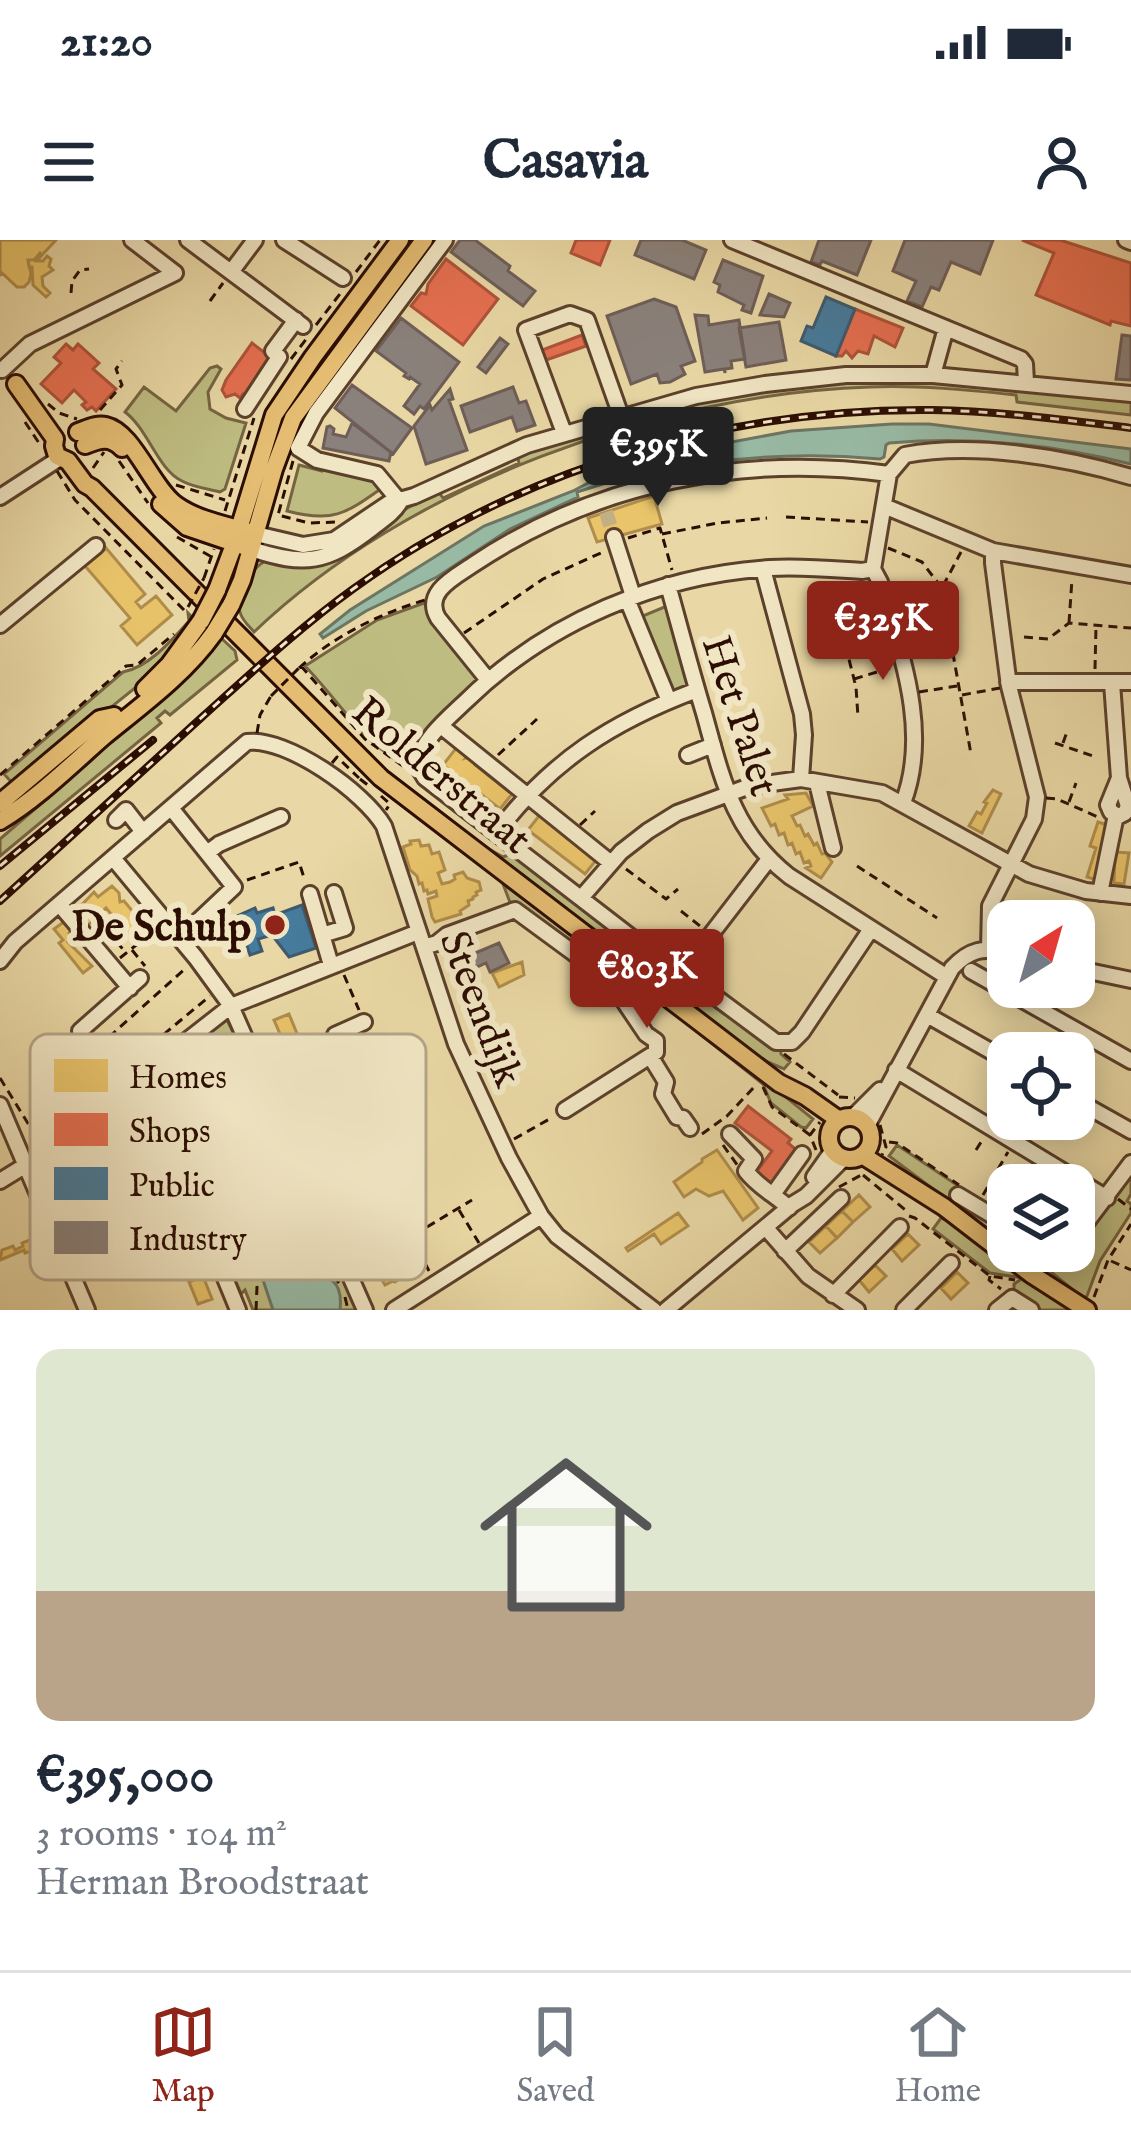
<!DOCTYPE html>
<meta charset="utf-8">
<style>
:root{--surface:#fff;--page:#f6f6f7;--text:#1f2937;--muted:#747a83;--line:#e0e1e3;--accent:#8f2418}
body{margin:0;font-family:"IM FELL English",serif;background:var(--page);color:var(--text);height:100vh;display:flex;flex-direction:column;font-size:45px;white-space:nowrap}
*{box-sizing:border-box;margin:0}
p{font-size:39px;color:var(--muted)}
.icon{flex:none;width:66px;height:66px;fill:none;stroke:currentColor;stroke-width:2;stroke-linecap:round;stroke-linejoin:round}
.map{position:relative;height:1070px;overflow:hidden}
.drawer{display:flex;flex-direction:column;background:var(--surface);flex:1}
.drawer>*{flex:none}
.needle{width:78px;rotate:37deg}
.fabs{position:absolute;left:987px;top:660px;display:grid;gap:24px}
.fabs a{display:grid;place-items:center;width:108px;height:108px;border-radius:24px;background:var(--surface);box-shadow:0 6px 30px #0003;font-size:60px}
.price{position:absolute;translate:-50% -102px;padding:0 27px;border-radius:12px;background:var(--accent);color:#fff;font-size:39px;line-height:78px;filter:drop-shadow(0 3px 6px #0008)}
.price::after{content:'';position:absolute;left:50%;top:72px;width:36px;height:27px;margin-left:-18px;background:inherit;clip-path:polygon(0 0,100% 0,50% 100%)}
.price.selected{background:#222;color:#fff}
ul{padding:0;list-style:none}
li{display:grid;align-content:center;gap:24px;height:636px;padding:0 36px}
li span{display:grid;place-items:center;height:372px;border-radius:24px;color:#555}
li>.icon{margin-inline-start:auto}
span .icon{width:216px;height:216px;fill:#fffc;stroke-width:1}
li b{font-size:51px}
.status{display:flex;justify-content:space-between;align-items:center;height:84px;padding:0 60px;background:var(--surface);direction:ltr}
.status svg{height:33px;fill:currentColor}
header{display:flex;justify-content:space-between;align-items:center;height:156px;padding:0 36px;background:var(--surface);font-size:54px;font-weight:800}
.tabs{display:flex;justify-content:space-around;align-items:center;height:168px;border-top:3px solid var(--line);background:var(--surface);font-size:33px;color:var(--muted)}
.tabs a{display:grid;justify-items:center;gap:6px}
.tabs .selected{color:var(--accent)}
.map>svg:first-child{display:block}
.green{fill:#bebc81;stroke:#756442;stroke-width:3}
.water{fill:#98baa4;stroke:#6d7563;stroke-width:3}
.homes{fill:#e9c46a;stroke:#b08d4b;stroke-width:3}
.shops{fill:#e76f51;stroke:#af5239;stroke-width:3}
.public{fill:#457b9d;stroke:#3e5a6e;stroke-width:3}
.industry{fill:#8a817c;stroke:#6e5e57;stroke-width:3}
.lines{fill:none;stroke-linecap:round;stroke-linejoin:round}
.shore{stroke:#626453;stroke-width:3}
.minor-tunnel{stroke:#c3af84;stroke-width:14;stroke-dasharray:14 7;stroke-linecap:butt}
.minor-casing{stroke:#5b402b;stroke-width:20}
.major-casing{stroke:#2c0d02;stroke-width:22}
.path{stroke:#2c0d02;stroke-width:3;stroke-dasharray:9 6;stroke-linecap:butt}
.minor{stroke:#f1e6c4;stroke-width:14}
.major{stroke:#e4bc72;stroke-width:16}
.rail-casing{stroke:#2c0d02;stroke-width:8}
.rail{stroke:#f1e6c4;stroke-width:3;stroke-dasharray:9;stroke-linecap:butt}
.major-bridge-casing{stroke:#2c0d02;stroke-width:22;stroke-linecap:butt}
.path-bridge{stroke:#2c0d02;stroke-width:3;stroke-dasharray:9 6;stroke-linecap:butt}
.major-bridge{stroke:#e4bc72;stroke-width:16}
.poi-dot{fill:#8f2418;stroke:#f1e6c4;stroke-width:4.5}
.labels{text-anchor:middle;stroke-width:12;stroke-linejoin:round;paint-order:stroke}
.street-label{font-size:42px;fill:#2c0d02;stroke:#f1e6c4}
.poi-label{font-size:42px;font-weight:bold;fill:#2c0d02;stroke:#f1e6c4;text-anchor:end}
.key{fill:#f1e6c4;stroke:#b6a58a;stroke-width:3}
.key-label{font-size:33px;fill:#2c0d02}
</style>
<div class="status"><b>21:20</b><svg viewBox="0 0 49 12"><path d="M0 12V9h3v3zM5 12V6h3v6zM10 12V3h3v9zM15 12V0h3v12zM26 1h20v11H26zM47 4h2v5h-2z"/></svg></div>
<header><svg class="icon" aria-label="menu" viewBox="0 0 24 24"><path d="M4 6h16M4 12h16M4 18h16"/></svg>Casavia<svg class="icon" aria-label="person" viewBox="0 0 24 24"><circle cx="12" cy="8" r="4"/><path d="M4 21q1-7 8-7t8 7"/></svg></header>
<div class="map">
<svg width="1131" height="1070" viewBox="0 0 1131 1070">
<rect width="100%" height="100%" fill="#e9d8a5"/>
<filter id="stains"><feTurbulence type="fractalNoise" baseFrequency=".00167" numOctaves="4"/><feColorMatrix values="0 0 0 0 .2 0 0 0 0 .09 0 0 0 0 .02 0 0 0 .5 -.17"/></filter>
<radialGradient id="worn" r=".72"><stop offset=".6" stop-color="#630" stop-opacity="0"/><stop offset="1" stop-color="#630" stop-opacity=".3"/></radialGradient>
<path class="green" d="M217,126L221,129L208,152L210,169L226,178L246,183L225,249L220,252C208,249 193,247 182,241C158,230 148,189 125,172L144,147L176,171L210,128Z
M872,140L986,143L1131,161V175L1017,162L1016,155C968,150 919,145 870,147C658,154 409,244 254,392C249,386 244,382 241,375C233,357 251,328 267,320L305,325L438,251L443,258L519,223L517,215C633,173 748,148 872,140Z
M299,225L322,231L324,228L374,240L382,248C345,274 333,283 287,271Z
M424,363L479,438L477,445L413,529C366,508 340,462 305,426L377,380Z
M669,365L689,440L686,449L670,456L638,378Z
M188,373L196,381L155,432L14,545L4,534L123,432C149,427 171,401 189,381Z
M220,397L235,411L237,420L170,475L165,471L157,478L161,483L0,616V599L93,519Z
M475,601L503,617L514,613L567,656L570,654C610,694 657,724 705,754L703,758L724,774L727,772L780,807L781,814L790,822L784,829L763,820Z
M503,644L700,788L813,879L806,888L801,887L771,863L763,844L661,763L649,758L629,761L604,728L524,667L511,665Z
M226,778L270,865L268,867L291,919L288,925L298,948L303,945L306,953L304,955L308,957L312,966L308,971L328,1014L332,1010L358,1070H253L245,1050L241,1054L226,1018L228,1008L213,970L208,974L201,955L204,950L188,910L183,913L156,845L159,842L154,839Z
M897,905L957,945L952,956L1008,989V1005L889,916Z
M1131,933V954L1127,961L1131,964V973L1100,1021L1087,1056L1083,1058L1045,1027L1055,1019L1066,1021Z
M941,978L959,985L1073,1070H1039L1014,1051V1044L1023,1038L990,1033L933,989Z"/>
<path class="water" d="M892,184H929L1131,209V224C1048,204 974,196 889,203L886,205L884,217L880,219C802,212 728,216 652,233L650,229L577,252L578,257L510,289L437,337L366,371L323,398L320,394L350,370L484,286L573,251L609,232L678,212L791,191Z
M221,843L230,847L253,867L264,912L268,946L297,1032C322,1037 344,1033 340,1070H273L232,947L235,936C217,915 180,892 197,861C203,850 210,847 221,843Z"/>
<path class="homes" d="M0,0H56L42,15L40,13L34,20H28L31,34L29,42L24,47H17L2,33L0,35Z
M40,13L42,15L37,21H43L47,16L51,19L49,26L53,30L42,37L43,46L50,53L46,57L33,45L32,27H29L28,20H34Z
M654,256L662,284L597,302L588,278Z
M106,308L145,354L136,362L141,368L156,356L172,375L137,405L121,386L130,378L85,326Z
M457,507L469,515L466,518L470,517L477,522L475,525L512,554L500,569L443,525Z
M993,550L1001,554L982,593L969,586L977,572L981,574L987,563L984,562Z
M806,553L813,566L792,576L797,586L800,585L805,596L808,594L814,605L817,603L822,614L825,613L832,622L821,638L806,628L811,626L809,621L804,623L800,612L796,614L792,603L788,605L784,593L779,595L775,584L771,586L762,568L788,559L785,555Z
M542,572L553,580L552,585L554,582L561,588L559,590L597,619L585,634L528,590Z
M1098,582L1107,585L1108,590L1099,620L1103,621L1097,640L1087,637L1096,608L1090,606Z
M419,600L421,606L429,605L432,614L439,612L445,630L438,633L442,644L450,642L455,639L454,635L463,632L467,638L479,642L481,650L476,652L477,655L473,657V659L468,661L469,665L460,671L461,674L435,682L432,677L428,659L437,656L436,651L428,654L427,650L424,651L422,643L419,644L417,636L410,630L403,607L411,604L410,601Z
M1115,612L1129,613L1124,644L1114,643Z
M112,646L119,653L120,662L124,661L150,692L136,704L106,668L85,688L73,674L94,652L98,657Z
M65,681L72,690L69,693L73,698L68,702L92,726L83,733L59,703L63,700L54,689Z
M522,722L524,735L499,747L492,733Z
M289,774L298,796L284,803L274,780Z
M717,910L758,968L743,980L723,951L709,956L696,949L684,957L674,942L702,922V919Z
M859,955L870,967L853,982L842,971Z
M842,971L853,982L837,998L826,986Z
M678,973L688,986L661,1004L654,994L628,1011L626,1008Z
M826,986L837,998L820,1013L809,1002Z
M908,994L919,1005L902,1021L892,1009Z
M37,997L44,1015L34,1019L31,1011L25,1013L24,1010L0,1020L2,1010L13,1006L15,1010L23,1006L22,1003Z
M384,1017L387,1024L393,1021L395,1025L398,1023L404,1035L395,1042L393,1041L385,1045L378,1033L383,1027L379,1019Z
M875,1025L886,1036L869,1052L859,1040Z
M957,1032L968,1043L951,1059L941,1048Z
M203,1036L212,1059L198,1064L189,1042Z"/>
<path class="shops" d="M576,0H610L600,25L571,13Z
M1022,0H1060L1131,23V86L1111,81L1110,85L1036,55L1054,13Z
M446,19L498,59L463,105L411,66L421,53L426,54L428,44Z
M855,69L903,88L895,107L874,96L868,114L858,111L852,118L846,111L842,116H836Z
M582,95L586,106L546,120L542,110Z
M252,103L273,119L245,156L243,154L240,158L235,154L226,157L222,150L226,140Z
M66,104L73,110L78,104L99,123L93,129L116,149L96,171L92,167L87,170L82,165L86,162L74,150L62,163L41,144L61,123L54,117Z
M748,866L791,899L788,903L799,912L771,948L754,935L772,911L735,883Z"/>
<path class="public" d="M826,57L855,69L836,116L801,101L807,86L813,88Z
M302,665L316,708L289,717L272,695L258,699L262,711L250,715L237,676L255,668L257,673L273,668L275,675Z"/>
<path class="industry" d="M460,0H475L510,26L508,31L535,51L523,66L451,12Z
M641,0H682L706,10L694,39L635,15Z
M819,0H871L857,35L822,21L820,25L811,22Z
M905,0H993L980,34L951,22L939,50L931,47L922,67L907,61L916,41L893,31Z
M723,20L763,36L751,73L742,70L744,65L718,52L720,45L714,42Z
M769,54L790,63L784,77L760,75Z
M654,59L676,67L695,121L681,126L685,134L670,142L660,143L657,134L631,144L607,76Z
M695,75L708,76L709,85L739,80L745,119L731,121L732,128L725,129V133L724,129L705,132Z
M401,78L459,122L424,169L420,166L414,174L404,166L420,144L410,137L409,139L404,136L406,133L376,111Z
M779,82L786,120L746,127L739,88Z
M1122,95L1131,96V140L1116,139Z
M500,98L508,104L486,133L478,127Z
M352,145L412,188L393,214L335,168Z
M513,147L519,163L526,161L535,185L517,191L512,177L470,192L461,166Z
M450,149L453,159L449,160L467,210L426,224L414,186L430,165L432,170Z
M352,183L391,212L389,221L323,208L327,187L330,186L334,189L333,194L346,197Z
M499,703L509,723L490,732L486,723L475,728L472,721L468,723L466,719L475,713Z"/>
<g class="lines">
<path class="shore" d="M219,857C245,867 251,898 253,924L249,929L243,927C226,906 184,881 219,857Z"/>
<path class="minor-tunnel" d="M606,272L614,297"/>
<defs>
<path id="minor" d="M188,0L303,86
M284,0L343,38
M732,0L1021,119L1025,124L1026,142
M1126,0L1131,2
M231,32L255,0
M2,130L30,104L175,33L132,0
M933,135L946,88
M245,169L279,117L273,111L296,80
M564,193L526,90L570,74L587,80L621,176
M0,257L60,218
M400,262L377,234L317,220L298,208L316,173L445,0
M884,266L993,311L1131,335
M256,294L303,305L334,300L389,263L414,256L527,205L696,156L765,144L846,135H933L1131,154
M614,297L633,356
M251,309C305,327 327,323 371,289C382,280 393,274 400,262
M763,329L802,474L804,495L801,539
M668,345C680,388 691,430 704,473C722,538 733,592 789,636L947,737
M627,359L669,461
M0,385L96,306
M488,440L438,378C423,352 455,337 474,324C597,242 743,214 889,234
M1008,442H1131
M1112,443L1119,538L1128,566L1125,573L1119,576L1111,572L1108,565L1119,538
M441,486L611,623
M688,515L713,505
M817,543L833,608
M903,563C931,490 900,412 880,342L873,329L889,234L905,215C974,202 1064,217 1131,237
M171,568L207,613
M116,580L126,570L143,592
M496,593C552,520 612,482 697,450
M113,618L196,718L231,766L365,1070
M1100,653L1116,575
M310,654L331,725
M581,658L621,612L648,591L677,573L750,546L801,539L882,553L1029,634L1086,651L1131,656
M59,664L130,748
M871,689L802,792L792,802H776L682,732L666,724L425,538L417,525C421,500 448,478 466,461C547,382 658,335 770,328C801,326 832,329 862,331L873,329
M322,695L345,688L334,653
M180,698L234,647L207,613L219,604L281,577
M424,707L437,703L447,695L515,670L609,739L646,794L656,801V812L650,816
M989,709L990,666L1034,579L1037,557L1009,446L993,323V311
M0,721L15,702L247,502C287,497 364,552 384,586L456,804L509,918L541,976L557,996L654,1070
M1074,728L1131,740
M971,731L1131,821
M682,732L769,619
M927,775L1008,821
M364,782L335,795L346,822L348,836L413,986
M80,791L140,738
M99,806L127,841
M74,816L53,824L94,869
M896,830L1107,958
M143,838L238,1070
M1074,859L1131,891
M0,865L87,1070
M276,869L348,836
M565,870L650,816L666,842L663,854L677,877L683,878L690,888
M853,877L880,850
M867,886L952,728C970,709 983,707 1008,713
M730,894L754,919L746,931C757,946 775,955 789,968
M44,912L124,843L135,837L143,838L148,831L231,766L418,692
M814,937L833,910
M0,941L26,925
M311,950L382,918
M774,953L802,914
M958,955L1008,985
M766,988L808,1036L857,1070
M1074,999L1131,923
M785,1011L841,958
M1053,1011H1063
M833,1055L900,987
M394,1070L541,976
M666,1070L793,964L806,956L844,918
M904,1070L951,1023
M997,1070L1012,1058L1031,1070"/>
<path id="major" d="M16,144L55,199L54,206L57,216L68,221L85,244L92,248L381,538L779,843L805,856L839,880
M78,192C87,189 96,184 106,186C133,192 152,248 176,265C197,280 225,285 249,292
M85,205C100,199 110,196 122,208
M161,264L187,287L243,306
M217,350L235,302L274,175L313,117L400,0
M231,365L242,340L274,229L293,178L424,0
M145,449L169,425L201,381
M0,563L100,479L114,476
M0,581C38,558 70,526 103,497C142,465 184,435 214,393
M829 898a21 21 0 1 1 42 0a21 21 0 1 1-42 0Z
M862,915L944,967L1031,1034L1087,1070"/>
</defs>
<use href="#minor" class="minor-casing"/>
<use href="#major" class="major-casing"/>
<path class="path" d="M356,32L380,0
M71,53L72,41L80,30L89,29
M210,61L223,43
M316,85L343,50
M291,119L307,98
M48,164L59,173L77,179
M100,170L122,145L116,129L122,121
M25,182L39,203
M119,221L148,263
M293,221L278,275L309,283L337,282
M93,228L104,212
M57,231L75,260L185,371
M176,245L225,260
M225,271L254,178
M786,277L868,282
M662,294L718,283L767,278
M177,297L210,316
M628,298L660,288L672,330
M888,308L922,322L941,347L971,514
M204,338L214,309
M943,346L961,312
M838,376L856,447L858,477
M1069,383L1072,339
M907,386L944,375
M464,393L543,339L603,312
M1024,397L1048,399L1069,383L1131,388
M301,426L365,499L407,529
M299,428C334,396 379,374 425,360
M1095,429L1096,386
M854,439L890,428
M919,452L957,446
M962,455L1000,448
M257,493L260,475L271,456
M1055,503L1093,516
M1063,503L1068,489
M498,515L537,479
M332,523L337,517L359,538
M0,535L126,426L137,425L174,394
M360,539L369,546
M381,556L390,564L386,570
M1046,558L1057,559L1098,577
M1069,562L1076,543
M580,585L595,571
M857,626L937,678
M626,629L666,659L678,649
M247,640L299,622L305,641
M681,671L700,686
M97,689L102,684L126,713
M132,710L145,726
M120,718L155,690
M344,735L359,770
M109,797L186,728
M784,814L838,855
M129,823L210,756
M234,827V801
M158,837L189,843
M0,838L40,903
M763,847L772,867L810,895
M334,857L344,880
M839,857L855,858
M880,885L886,907L882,915
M350,894L359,914
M702,894L727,876L757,844
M514,899L553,877
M889,902L897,903L959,945
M723,905L738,926
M279,908L282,921L278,941L290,964L298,1002L305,1015L329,1031L339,1043
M816,910L810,895L820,882
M976,910L983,899
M863,935L909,973
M370,940L395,997
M839,947L863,934
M983,955L1008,912
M1118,959L1131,969
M459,970L479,1003
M909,976L915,978L990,1036L1015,1040
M427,987L472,960
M412,997L429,1031
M357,1018L408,995
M1111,1021L1131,1030
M990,1036L989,1040L1001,1049
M345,1057L348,1070
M1094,1057L1108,1020L1131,984
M256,1070L257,1047L254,1030L235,1010L234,993L224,968L214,956L213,938L196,911L180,870C185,855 191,836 208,830C242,818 250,851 259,875C262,885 269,892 276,899"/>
<use href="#minor" class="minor"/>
<use href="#major" class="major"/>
<defs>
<path id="rail" d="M0,626L153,500
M0,661C67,600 134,539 201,478C250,434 299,388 353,349C520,228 727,168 932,170C999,171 1065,180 1131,188"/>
</defs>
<use href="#rail" class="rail-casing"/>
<use href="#rail" class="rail"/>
<defs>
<path id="major-bridge" d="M201,381L217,350
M214,393L231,365"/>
</defs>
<use href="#major-bridge" class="major-bridge-casing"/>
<path class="path-bridge" d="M188,367L204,338
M271,456L299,428"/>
<use href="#major-bridge" class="major-bridge"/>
</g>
<circle class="poi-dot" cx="275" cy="685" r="12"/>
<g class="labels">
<g class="street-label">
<text transform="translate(742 475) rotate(72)" y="15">Het Palet</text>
<text transform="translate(443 534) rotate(40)" y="15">Rolderstraat</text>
<text transform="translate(483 768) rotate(69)" y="15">Steendijk</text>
</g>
<g class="poi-label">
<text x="251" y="700">De Schulp</text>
</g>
</g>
<rect x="30" y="794" width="396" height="246" rx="18" class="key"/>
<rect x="54" y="819" width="54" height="33" fill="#e9c46a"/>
<rect x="54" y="873" width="54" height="33" fill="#e76f51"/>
<rect x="54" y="927" width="54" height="33" fill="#457b9d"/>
<rect x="54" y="981" width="54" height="33" fill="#8a817c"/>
<g class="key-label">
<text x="129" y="848">Homes</text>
<text x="129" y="902">Shops</text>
<text x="129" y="956">Public</text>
<text x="129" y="1010">Industry</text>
</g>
<rect width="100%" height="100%" filter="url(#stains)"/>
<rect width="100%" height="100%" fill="url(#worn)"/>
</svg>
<div class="fabs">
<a><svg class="needle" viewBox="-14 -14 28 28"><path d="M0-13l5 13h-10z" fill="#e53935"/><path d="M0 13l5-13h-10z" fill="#747a83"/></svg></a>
<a><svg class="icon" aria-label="locate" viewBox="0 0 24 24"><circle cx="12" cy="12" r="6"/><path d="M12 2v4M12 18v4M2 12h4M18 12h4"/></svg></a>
<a><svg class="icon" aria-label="layers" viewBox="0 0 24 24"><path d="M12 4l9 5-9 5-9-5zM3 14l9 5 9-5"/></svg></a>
</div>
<b class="price selected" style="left:658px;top:269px">€395K</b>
<b class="price" style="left:883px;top:443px">€325K</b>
<b class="price" style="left:647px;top:791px">€803K</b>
</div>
<section class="drawer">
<ul>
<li><span style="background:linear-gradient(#dfe7d0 65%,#b9a48a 0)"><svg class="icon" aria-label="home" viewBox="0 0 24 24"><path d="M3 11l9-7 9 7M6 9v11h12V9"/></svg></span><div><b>€395,000</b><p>3 rooms · 104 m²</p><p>Herman Broodstraat</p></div></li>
</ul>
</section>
<nav class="tabs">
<a class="selected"><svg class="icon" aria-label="map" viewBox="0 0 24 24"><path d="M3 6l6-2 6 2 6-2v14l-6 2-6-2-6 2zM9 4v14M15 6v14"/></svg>Map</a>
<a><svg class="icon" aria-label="saved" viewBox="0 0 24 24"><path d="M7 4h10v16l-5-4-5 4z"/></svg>Saved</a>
<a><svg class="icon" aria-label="home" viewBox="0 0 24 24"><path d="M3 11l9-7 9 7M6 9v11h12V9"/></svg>Home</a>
</nav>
